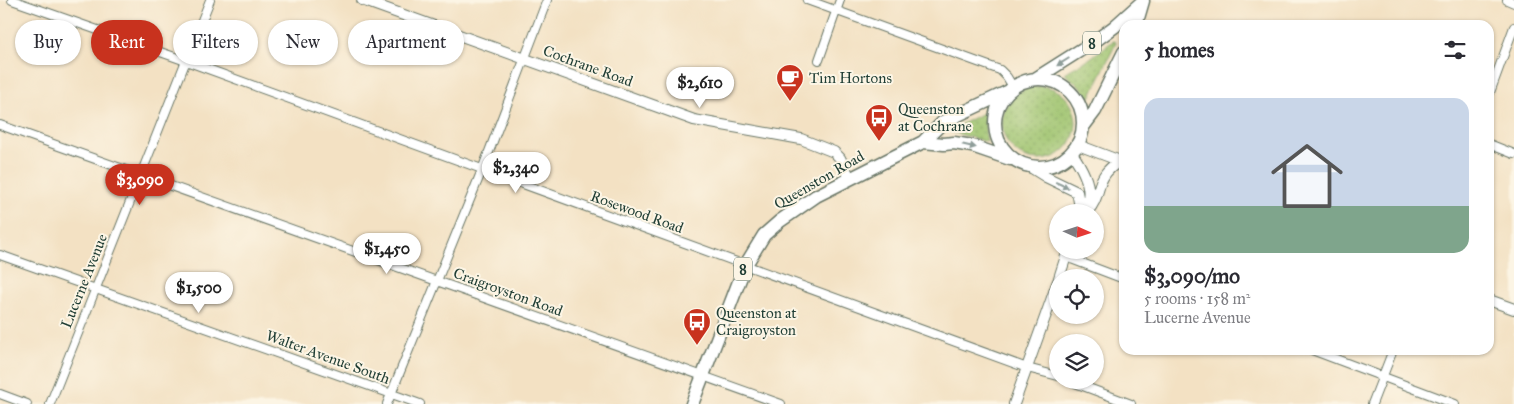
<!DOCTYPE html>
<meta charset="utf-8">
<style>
:root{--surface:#fff;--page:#f2f2f3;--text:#2b2b33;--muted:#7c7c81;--accent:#c8321e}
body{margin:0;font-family:"IM FELL Great Primer",serif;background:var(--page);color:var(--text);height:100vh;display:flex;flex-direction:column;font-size:19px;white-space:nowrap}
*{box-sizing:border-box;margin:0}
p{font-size:16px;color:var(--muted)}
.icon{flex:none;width:28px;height:28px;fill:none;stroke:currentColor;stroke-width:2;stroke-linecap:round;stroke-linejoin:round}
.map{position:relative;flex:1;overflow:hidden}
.side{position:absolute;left:1119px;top:20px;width:375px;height:335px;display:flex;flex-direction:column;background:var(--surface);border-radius:15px;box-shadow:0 1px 4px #0004}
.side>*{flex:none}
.hud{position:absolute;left:15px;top:20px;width:475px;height:45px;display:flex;gap:10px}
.needle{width:32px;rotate:93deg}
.buttons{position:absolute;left:1049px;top:204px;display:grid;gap:10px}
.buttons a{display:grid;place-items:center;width:55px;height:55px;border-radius:50%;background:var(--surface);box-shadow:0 1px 4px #0004;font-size:25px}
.price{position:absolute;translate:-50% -42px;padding:0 11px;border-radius:18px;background:#fff;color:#222;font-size:16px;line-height:32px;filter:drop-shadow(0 1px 2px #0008)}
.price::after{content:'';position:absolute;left:50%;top:30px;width:15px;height:11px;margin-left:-8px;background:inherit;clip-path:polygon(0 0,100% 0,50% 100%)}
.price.selected{background:var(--accent);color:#fff}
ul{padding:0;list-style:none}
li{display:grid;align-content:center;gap:10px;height:265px;padding:0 25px}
li span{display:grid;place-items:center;height:155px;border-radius:15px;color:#555}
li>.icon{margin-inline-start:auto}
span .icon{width:90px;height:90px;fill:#fffc;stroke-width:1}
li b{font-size:21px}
h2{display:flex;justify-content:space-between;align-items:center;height:60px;padding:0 25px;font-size:21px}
.pill{padding:0 18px;border-radius:22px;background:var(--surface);box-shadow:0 1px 4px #0004;font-size:18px;line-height:45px}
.pill.selected{background:var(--accent);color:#fff}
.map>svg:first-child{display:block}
.grass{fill:url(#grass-dots);stroke:#5e8050}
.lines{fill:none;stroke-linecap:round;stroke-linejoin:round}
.minor-casing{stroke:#697666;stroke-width:10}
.tertiary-casing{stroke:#697666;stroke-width:12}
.primary-casing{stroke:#697666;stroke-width:15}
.minor{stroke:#fff;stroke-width:8}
.tertiary{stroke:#fff;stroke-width:10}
.primary{stroke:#fff;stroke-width:12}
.oneway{fill:#8f9e9a}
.labels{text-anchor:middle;stroke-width:4;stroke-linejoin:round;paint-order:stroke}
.shield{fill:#fcf5e5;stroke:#617469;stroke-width:1}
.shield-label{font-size:14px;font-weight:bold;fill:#1f3d34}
.street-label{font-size:15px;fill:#1f3d34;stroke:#fcf5e5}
.poi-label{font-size:15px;fill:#1f3d34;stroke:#fcf5e5;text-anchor:start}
</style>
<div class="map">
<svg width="1514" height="404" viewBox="0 0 1514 404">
<defs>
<pattern id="grass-dots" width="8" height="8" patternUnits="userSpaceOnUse" patternTransform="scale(1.25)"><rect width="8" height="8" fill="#9dc36d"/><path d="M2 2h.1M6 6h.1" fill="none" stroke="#7fa05a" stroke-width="1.8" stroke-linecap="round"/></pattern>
</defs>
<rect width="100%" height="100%" fill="#fcf5e5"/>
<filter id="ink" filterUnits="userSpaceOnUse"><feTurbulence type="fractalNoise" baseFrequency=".02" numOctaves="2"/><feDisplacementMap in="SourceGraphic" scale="10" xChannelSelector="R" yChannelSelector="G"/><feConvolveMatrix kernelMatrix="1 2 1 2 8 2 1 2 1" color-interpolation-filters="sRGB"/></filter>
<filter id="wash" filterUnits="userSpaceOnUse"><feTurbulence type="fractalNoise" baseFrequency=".0096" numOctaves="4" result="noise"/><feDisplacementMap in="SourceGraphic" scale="20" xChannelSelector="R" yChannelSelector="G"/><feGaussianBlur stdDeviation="1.12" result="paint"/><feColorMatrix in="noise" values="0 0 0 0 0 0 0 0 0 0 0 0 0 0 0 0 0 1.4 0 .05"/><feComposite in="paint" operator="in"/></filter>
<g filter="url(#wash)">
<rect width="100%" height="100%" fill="#f3e1c3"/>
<path class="grass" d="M1113,41H1115L1116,43L1090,97H1088L1081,87L1066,75V72L1089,59Z
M1002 123a37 37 0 1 1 74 0a37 37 0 1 1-74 0Z
M983,113L986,115L985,127L987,142L951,132L952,129Z"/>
</g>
<g filter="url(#ink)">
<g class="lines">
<defs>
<path id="minor" d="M12,0L186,61L1027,368L1058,376
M807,0L1000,70L1007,77L1013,87
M1507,0L1514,3
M819,60L840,0
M1489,95L1514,27
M0,125L781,404
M1489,144L1514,154
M0,255L420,404
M1066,257L1124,279
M1312,350L1455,404
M1067,380L1131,404
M0,394L27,404
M50,404L210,0
M387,404L482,170L547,0
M1372,404L1393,350"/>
<path id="tertiary" d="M362,0L694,120L801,139L834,152L840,158L850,178
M1078,145L1123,162
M1072,153C1081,166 1093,186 1087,202C1085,206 1082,209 1080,212
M1030,167L1046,177L1077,192L1081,212
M1087,212C1104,194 1092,178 1120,161
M1059,278L1068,250
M1489,300L1514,309
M1014,404L1058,281"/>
<path id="primary" d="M1136,25L1143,1
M995 123a44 44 0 1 1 88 0a44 44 0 1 1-88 0Z
M1035,79L1095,41L1114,27L1143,1
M1083,127L1095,111L1124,52
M923,142L944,144L954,143L972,146L1010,159
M692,404L745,266L764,235L780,221L816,196L923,142L943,122L1007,92"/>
</defs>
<use href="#minor" class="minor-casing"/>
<use href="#tertiary" class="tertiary-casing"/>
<use href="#primary" class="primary-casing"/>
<use href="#minor" class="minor"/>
<use href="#tertiary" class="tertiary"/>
<use href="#primary" class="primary"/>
</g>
<defs><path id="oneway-solid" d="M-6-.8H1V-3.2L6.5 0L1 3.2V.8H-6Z" transform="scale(1.25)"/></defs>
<g class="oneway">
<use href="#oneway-solid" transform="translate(1063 62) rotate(148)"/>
<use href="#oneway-solid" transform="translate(969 146) rotate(13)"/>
<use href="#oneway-solid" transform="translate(1062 185) rotate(25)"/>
</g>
</g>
<defs>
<symbol id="cafe-pin" viewBox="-11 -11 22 30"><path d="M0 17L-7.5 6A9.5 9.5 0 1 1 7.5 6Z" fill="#c8321e" stroke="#fcf5e5"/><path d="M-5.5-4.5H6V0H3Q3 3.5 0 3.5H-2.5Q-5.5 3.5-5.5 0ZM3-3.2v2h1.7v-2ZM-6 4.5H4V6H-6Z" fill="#fff"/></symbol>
<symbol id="bus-pin" viewBox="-11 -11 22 30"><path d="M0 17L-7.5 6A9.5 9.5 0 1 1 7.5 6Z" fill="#c8321e" stroke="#fcf5e5"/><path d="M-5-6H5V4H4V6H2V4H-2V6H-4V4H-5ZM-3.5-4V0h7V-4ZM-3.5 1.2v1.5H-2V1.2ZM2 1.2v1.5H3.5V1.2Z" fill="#fff"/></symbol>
</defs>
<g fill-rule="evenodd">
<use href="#cafe-pin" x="774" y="62" width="32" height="43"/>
<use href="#bus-pin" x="863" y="102" width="32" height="43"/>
<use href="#bus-pin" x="681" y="306" width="32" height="43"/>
</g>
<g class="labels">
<g class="shield">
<rect x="1083" y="31.5" width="18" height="23" rx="4"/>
<rect x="734" y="257.5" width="18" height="23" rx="4"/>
</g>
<g class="shield-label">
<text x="1092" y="48">8</text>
<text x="743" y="274">8</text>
</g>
<g class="street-label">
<text transform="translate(588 66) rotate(20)" y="5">Cochrane Road</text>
<text transform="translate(819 180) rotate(-30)" y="5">Queenston Road</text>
<text transform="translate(637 212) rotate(20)" y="5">Rosewood Road</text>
<text transform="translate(84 281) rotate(-68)" y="5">Lucerne Avenue</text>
<text transform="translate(508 292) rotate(20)" y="5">Craigroyston Road</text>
<text transform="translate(328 357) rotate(20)" y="5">Walter Avenue South</text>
</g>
<g class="poi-label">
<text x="809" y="83">Tim Hortons</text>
<text x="898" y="114">Queenston<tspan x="898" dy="17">at Cochrane</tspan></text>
<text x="716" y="318">Queenston at<tspan x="716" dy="17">Craigroyston</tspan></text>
</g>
</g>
</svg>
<div class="buttons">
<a><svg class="needle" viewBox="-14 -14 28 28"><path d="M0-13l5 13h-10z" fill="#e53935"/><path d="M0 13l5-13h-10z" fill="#7c7c81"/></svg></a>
<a><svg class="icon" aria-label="locate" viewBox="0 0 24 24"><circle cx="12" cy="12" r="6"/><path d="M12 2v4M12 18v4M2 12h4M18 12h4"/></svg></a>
<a><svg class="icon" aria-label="layers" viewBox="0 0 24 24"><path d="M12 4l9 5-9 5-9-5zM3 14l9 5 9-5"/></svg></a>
</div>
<b class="price" style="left:700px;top:109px">$2,610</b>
<b class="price" style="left:516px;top:194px">$2,340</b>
<b class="price selected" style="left:140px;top:206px">$3,090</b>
<b class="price" style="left:387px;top:275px">$1,450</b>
<b class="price" style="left:199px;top:314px">$1,500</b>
<div class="hud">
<a class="pill">Buy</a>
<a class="pill selected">Rent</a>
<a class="pill">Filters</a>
<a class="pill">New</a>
<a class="pill">Apartment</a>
</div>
<section class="side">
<h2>5 homes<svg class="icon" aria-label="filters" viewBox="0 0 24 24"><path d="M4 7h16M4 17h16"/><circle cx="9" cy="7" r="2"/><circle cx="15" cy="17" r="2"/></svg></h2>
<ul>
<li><span style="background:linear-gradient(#c9d6e8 70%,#7fa58c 0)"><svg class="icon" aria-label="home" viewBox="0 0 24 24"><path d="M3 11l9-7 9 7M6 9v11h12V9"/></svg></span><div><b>$3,090/mo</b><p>5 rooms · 158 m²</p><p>Lucerne Avenue</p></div></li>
</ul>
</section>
</div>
